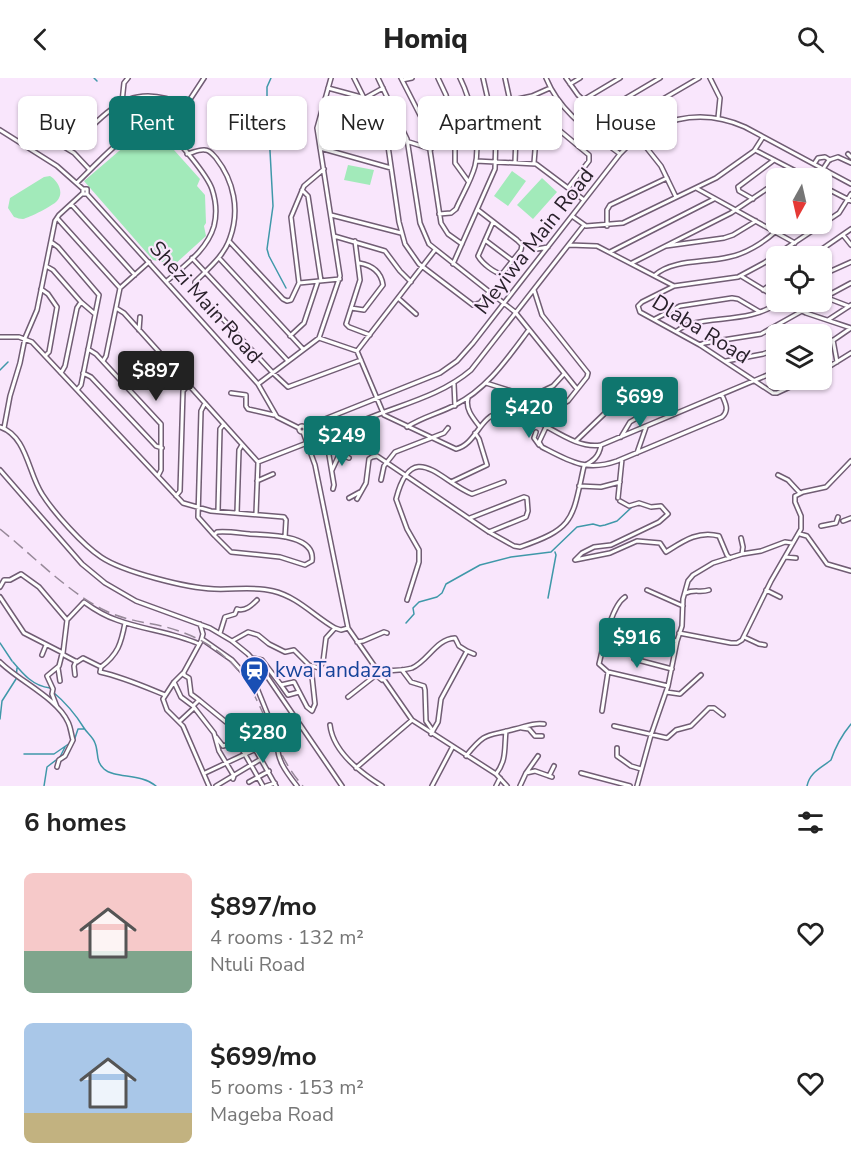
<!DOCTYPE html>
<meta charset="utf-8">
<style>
:root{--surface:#fff;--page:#f2f2f2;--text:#222;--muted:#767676;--accent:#0f766e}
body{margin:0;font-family:"Nunito Sans",sans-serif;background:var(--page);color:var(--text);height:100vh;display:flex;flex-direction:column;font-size:22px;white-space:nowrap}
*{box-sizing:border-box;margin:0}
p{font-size:20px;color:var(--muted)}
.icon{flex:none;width:33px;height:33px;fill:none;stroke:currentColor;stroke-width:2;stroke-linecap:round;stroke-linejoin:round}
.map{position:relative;height:708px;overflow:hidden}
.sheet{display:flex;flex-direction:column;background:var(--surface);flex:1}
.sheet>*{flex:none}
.hud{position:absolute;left:18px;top:18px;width:816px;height:54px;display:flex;gap:12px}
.needle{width:39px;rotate:188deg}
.tools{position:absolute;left:766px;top:90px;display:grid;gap:12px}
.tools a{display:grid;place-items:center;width:66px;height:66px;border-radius:9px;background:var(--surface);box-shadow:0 2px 4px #0004;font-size:30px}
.price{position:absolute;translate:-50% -51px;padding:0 14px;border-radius:6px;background:var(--accent);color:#fff;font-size:20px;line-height:39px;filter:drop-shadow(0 2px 3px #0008)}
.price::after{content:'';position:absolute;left:50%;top:36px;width:18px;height:14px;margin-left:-9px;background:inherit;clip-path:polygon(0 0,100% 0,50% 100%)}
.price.selected{background:#222;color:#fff}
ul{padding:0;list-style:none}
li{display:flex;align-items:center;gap:18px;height:150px;padding:0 24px}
li span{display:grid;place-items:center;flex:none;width:168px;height:120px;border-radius:9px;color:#555}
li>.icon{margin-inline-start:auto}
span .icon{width:72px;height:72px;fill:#fffc;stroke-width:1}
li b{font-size:26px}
h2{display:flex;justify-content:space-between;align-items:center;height:72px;padding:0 24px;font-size:26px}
.pill{padding:0 21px;border-radius:9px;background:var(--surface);box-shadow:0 2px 4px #0004;font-size:21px;line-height:54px}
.pill.selected{background:var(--accent);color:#fff}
header{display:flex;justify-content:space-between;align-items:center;height:78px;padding:0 24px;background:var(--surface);font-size:27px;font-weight:800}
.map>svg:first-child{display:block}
.green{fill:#a2eaba}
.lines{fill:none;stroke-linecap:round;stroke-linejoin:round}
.stream{stroke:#3f98a9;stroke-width:1.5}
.minor-casing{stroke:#715d74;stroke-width:6}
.minor{stroke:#fff;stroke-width:3}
.rail{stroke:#978999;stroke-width:1.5;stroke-dasharray:12 6;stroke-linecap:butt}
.labels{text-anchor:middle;stroke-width:4.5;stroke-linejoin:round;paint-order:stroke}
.street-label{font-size:21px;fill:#29212b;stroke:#f9e6fc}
.transit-label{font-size:21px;fill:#164399;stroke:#f9e6fc;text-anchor:start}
</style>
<header><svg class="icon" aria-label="back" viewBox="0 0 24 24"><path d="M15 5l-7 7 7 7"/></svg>Homiq<svg class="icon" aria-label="search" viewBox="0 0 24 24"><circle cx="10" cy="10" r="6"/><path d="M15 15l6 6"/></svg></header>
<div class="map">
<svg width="851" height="708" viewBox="0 0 851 708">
<rect width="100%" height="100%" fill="#f9e6fc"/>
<path class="green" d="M157,53L200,101L197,108L205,117L206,145L204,148L206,158L174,187L153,182L84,103L140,55Z
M348,87L374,92L370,107L344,102Z
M512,93L526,103L508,128L494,118Z
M50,98C57,102 65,114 57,123C54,127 29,140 23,141C19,141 18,140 14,139L8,130L10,120L44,99Z
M542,100L557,114L533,141L517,127Z"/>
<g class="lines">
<path class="stream" d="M94,0L97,3
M271,0L267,9V18L273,128L267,171L269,178L286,210
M0,292L8,284
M548,520L556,477L555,474
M406,545L414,536L413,530L419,524L437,519L442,515L446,506L480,487L511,479L551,474L577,449L593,446L600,448L605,447L617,443L632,429
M0,565L12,583
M13,584C23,596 33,608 50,610L52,613
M53,614C65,624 76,637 84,650C87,655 93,659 95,665C99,674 95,683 104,691C115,701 141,695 156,708
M0,641L2,623L16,601L17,590
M74,663L78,651H84
M24,676H54L70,665
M44,708L47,689L60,679L65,669
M807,708C810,694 821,690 831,682C836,667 841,658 851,646"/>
<defs>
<path id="minor" d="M354,0L388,68L399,144L405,166L419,186L473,227L480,225L489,214
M378,0L407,61L420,145L429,166L515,234L577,311
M401,0L422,41L428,59L441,145L448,156L462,166
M438,0L446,17L455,59V85L468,103
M505,0L510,23
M546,0C560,35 591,54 620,76
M566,0L578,17L599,36
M710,0L720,20L718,40
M402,2L412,0
M570,6L580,0
M328,10L365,20L383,10
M532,18L553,47L589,77V83L568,110
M583,22L620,0
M122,24L124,5L128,0
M499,26L502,35L515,43
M54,27L91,49
M490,27L532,18L550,10
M322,29L378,45
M582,46L660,0
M317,50L388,68
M0,52L57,88L83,111H87V116H83V111
M38,53L74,75L90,92
M168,55L204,0
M598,59L699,0
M638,59L661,88L676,119
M409,64L431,71
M320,70L391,90
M68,71C108,35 128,0 186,28
M755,72L809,100
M187,76C192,75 199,71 205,72C210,72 213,77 216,80C234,103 240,132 230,160C224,178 209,190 195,204V211L273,295L288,309L361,282
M848,76L851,79
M476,83L536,86L584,122
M515,84L516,59L514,44L518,41L543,36
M534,85L536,60L557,51
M814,86L818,80L825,79L830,82
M823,91L829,82L838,79L851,85
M781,100L792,93
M77,105C89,93 128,52 142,48C150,45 157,47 164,51C177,60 207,97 212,111C216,123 217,136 214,148C207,172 185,187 167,203
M822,108L851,123
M696,110L795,165
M302,112L308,118L321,203
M87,116L258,306L277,339L299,350
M753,121L739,113L738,109L774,82
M71,126L135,197
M478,132L517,162L522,167L521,172L502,196C494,195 482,185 478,178L493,144
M439,136L451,135L456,131C462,117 471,103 475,88C481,64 471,22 460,0
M331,137L401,155
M572,138L586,148L623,145L716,100L754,73L763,59
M57,140L120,210
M607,148V132L610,127L667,100
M843,157L851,167
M334,158L385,173L400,193L411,204
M485,162L513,183
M229,163L283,221L287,223L291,222L299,205L291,139L304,108L324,91
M355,163L360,202L346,246L349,249L370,257
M51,164L58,169L99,217L81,307L77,312
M521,165L537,171L548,169
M569,167L597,168L674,208L738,199L764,185L839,135L851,116
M666,168L724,160L733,157L756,143
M610,174L714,121
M812,178L851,151
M192,180L288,283
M219,180L303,271
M632,185L731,135L777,104
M453,186L495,91L496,57L483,0
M46,188L53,192L81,224L77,230L65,288L61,295
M655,197C673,181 706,185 729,179C745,176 763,165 775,154
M822,197L851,184
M741,198L777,220
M299,205L340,201
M674,208L642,224L638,228L640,234L700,267L773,315H777L805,302
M41,211L48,216L57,229L49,274L45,278
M763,212L777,202
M822,218L848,228
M825,219L851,205
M398,220L416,236
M81,224L95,236
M784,224L806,235L851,250
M116,230L124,235L258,384L307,365
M351,230L364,232L383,207C381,193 371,187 359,185
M655,241L680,228L732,220L738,221L760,234
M828,242L851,227
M139,252L140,239
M677,253C698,235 749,248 779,224
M290,258L304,245L318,203
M0,259H19L32,264L183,425L211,433L284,439L286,442L285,459
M319,260L340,198L317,50L331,0
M822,261L830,265
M833,262L837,284
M700,267L704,265L761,256L802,233
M822,270L851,250
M88,271L96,276L161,346V392L158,398
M357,273L384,337L456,371C477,366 479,337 502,334C534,330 568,373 601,367L777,293
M103,283L106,278L120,210L149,184
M726,283L763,276L777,271
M822,293L851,275
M83,295L91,299L156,368L162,370
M486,305L530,319L553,308L564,296
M258,306L319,260L357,273L435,172
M454,306L455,328
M231,315L246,317V328L248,331L274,337
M468,320C465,331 473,340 480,349
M205,325L201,333L198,439L214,457
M532,342L568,323L587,299L588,295L542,237L534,212
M299 351a3 3 0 1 1 6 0a3 3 0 1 1-6 0Z
M0,349C27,358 28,395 42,416C54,435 83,467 101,479C123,494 187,510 214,511C234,512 254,508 273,513C298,519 314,538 335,550L341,552L348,550
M305,349L440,295L457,283L473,265L620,76C653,40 700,29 745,49L851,106
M407,349C422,339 440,335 455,327C487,311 507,281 528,253
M546,349L539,364L542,369C569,383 586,394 617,383L722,339C730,332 725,325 722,317
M4,350L10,318L20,285L25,260L37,232L55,143L59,137L83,115
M303,354L315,387L348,550L412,642L496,696L507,708
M536,354L534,360L539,367
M621,359L630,344L649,333
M328,360V371L334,407L333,411
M576,363L630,311L633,306
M345,365L352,361L357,366
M637,375L646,349
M339,376L349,380
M0,392L82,486L105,505L136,523L210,550L232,563L248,576L264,594L342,708
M332,392L353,347C392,328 437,321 471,292L584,147
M778,397L788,402L800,415
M381,402L384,388L395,374L444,355L448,350
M257,403L273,396
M451,404L487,387L479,361L475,355
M579,408L601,409L620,404
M176,418L180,413L183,313L188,307
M349,420L360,414
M618,420L622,381
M357,421L366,405L369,381L372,379L377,378L489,454L514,468L520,469C575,450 572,442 584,388C593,383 599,379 601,367
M620,423L629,428L639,425L651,429L661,428L668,436L659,444L611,467L594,469L582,475L575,482L610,475L637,463L660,465L666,474C682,464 698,452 719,458L727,477L730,480
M218,433L220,351L224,346
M237,435L239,372L242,367
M256,436L258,384
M470,440L524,419L527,420L528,433L526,439L489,454
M843,443L851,440
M821,448L836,445L838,439
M217,454C228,453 239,455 250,456C268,457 316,456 312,483L305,487L280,479L231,474L214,457Z
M800,456L807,458L827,486L851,493
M741,460L743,469L742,476
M785,479L796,480
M0,509L4,502H10L21,496L39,509L67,542L63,575L24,555L0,519
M647,512L683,528
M766,512L780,519
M686,515C694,511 701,515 709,512
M407,522L419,484V472L407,451L396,421C412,359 440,403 472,416L504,404
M67,542L84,524C95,532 105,538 117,542C144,552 173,554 199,566
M200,546L203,556L201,563L184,594L174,604L163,621L167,632L183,648L209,708
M611,547L617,545L641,556L677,563
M220,555L225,539L235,536L237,531C245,534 252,527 257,522
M679,555L731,565H737L742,562L771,503L801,451V438L795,424V418L803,414L826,409L851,383
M744,559L759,566L765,567
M202,561L232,582L257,610L278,662C275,680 286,694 297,708
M232,563L248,554L258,557L269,566L285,574L294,572L309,587L319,590L323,584L326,560L335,550
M357,564L363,563L384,554L387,555
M467,573L474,576
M42,577L46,567
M252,580L262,582L281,607L294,604L307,629L312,633L315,626L311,589
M634,581L672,591
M0,584C19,603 57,620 68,644C71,650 71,656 73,662L65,678L59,682L57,689
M101,589C118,576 121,566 125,545
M58,590L60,603
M402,592L411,604L424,608L425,612L426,643L433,653
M184,594V597L189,600L191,616L199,622L193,628
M378,594C389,592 402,593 412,590C428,583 436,561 455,560L459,568L467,573L441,621L438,644L431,656
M608,594L599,586C603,570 611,528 625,519
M608,594L668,608
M75,597L74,588L76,583
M174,604L181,619L193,628L214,655L219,673L234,698L233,701
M281,607L288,617L299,614
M666,614L680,616L701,597
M348,619L376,597L382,602
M199,622L226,644L241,646L276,708
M57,629L52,616L53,611L47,598L59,588L62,576L77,584L83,580L101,589L100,594C123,599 143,608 165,617
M602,633L608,594
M180,643L194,630
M330,647C333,674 361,695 382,708
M614,648L667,660L676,652L691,648L709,630H714L723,637
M522,650L529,651L535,658H542
M216,659L223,668L234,665L239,666L263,708
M617,670V678L631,688L641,691
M466,678C487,652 487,659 515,651C525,649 533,644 544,646
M356,690L412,642
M205,695L256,671
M526,695L535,693L552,699
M581,695L630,708
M496,696C507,682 504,670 506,653
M549,698L554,688
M249,704L269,693
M216,708L261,681
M266,708L275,705
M432,708L452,670
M496,708L500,700
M520,708L526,695L538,678
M637,708L651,657L668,608L677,563L682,548L683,521L688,503L693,497L713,485L742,476L761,473L785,464L792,465"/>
</defs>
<use href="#minor" class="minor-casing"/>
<use href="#minor" class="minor"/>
<path class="rail" d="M0,451C31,476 69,515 104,532C123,542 145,544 166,549C188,555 208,564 226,580C265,614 269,671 303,708"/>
</g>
<defs>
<symbol id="station-pin" viewBox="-11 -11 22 30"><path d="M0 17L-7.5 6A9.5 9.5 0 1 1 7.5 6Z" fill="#1a4fb4" stroke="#f9e6fc"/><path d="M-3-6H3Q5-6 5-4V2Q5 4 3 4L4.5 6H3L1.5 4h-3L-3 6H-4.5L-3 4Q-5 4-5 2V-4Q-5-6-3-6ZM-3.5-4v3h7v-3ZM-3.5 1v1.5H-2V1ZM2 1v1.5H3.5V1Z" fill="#fff"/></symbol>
</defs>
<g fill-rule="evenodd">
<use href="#station-pin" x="238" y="576" width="33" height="45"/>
</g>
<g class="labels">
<g class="street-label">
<text transform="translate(534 163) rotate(-52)" y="7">Meyiwa Main Road</text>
<text transform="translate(206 224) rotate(48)" y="7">Shezi Main Road</text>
<text transform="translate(701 251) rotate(32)" y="7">Dlaba Road</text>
</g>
<g class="transit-label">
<text x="275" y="599">kwaTandaza</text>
</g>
</g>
</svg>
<div class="tools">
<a><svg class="needle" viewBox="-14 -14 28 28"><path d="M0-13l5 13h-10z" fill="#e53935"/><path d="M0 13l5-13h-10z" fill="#767676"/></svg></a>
<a><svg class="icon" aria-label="locate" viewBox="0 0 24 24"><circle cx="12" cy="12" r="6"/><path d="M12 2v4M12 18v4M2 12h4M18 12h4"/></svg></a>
<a><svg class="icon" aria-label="layers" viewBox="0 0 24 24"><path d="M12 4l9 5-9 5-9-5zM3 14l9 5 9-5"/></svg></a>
</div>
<b class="price selected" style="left:156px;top:324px">$897</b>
<b class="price" style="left:640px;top:350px">$699</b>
<b class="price" style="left:529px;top:361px">$420</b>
<b class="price" style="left:342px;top:389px">$249</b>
<b class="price" style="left:637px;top:591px">$916</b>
<b class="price" style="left:263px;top:686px">$280</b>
<div class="hud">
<a class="pill">Buy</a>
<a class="pill selected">Rent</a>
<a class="pill">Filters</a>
<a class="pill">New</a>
<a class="pill">Apartment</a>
<a class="pill">House</a>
</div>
</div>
<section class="sheet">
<h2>6 homes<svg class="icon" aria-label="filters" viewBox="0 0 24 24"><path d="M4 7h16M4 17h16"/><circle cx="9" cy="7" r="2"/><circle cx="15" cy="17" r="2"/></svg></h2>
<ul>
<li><span style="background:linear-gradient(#f6c9c9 65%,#7fa58c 0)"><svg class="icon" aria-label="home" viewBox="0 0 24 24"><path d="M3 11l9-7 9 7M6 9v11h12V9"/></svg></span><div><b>$897/mo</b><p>4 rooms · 132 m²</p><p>Ntuli Road</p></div><svg class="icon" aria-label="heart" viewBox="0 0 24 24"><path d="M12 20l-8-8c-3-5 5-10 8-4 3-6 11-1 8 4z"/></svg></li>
<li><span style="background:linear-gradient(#a9c7e8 75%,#c2b280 0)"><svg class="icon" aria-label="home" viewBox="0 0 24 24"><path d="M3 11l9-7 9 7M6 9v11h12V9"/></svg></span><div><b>$699/mo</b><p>5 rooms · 153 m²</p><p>Mageba Road</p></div><svg class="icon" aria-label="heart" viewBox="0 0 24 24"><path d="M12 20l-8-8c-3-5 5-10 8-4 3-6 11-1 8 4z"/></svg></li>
</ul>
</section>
